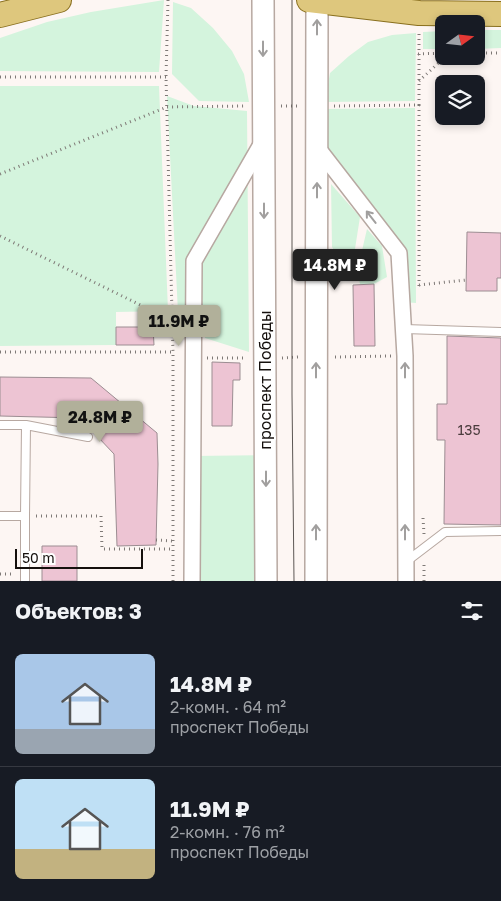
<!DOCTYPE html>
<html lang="ru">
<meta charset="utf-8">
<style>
:root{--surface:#171b24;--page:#242831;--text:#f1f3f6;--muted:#9ea1a6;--line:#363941;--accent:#b1b09a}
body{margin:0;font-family:"Golos Text",sans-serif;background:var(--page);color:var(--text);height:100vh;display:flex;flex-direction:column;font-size:19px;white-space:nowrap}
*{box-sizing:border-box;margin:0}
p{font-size:16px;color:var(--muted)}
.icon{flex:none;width:28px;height:28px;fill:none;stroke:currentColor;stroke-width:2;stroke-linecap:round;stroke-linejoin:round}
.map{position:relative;height:581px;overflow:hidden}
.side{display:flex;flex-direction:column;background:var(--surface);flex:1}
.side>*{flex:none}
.needle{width:32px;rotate:75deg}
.buttons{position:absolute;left:435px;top:15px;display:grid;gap:10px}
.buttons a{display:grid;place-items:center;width:50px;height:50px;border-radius:8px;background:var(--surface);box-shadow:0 2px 8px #0003;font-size:25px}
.scale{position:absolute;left:15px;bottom:12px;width:128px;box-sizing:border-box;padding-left:5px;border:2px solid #15100d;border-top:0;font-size:14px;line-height:18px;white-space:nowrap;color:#15100d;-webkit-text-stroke:4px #fff;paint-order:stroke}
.price{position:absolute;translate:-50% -42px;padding:0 11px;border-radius:5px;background:var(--accent);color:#111;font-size:16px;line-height:32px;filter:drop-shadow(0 1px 2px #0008)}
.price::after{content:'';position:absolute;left:50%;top:30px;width:15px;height:11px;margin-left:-8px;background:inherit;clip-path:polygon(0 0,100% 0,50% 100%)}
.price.selected{background:#222;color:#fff}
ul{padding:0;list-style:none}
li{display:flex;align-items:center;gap:15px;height:125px;padding:0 15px}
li+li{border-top:1px solid var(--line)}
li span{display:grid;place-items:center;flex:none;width:140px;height:100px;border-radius:8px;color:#555}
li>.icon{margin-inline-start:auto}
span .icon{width:60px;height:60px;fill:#fffc;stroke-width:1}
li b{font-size:21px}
h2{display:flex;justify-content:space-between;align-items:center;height:60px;padding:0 15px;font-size:21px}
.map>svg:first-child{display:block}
.green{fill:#d4f4dd}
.building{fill:#edc4d3;stroke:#9c8d92}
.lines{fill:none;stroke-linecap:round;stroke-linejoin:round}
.lane-casing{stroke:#b7a8a1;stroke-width:10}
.street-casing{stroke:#b7a8a1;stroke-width:18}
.secondary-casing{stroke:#b7a8a1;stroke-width:24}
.primary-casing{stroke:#896f1e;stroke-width:26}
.path{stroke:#7e7976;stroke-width:3;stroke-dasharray:1 4;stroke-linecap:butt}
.lane{stroke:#fff;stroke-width:8}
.street{stroke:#fff;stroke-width:15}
.secondary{stroke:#fff;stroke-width:21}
.primary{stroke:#dec77d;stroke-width:24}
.tram{stroke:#5c5653;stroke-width:1}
.oneway{stroke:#a19f9e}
.labels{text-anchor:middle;stroke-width:4;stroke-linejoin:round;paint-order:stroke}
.number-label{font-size:14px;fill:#4b3d3e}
.street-label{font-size:16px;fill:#15100d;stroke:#fff}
</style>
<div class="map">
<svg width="501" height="581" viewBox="0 0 501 581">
<rect width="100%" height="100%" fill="#fdf6f3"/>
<path class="green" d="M164,0L159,72L0,71V38L47,22L91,12Z
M173,2L191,8L213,28L232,51L244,74L249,102L199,101L172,74Z
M501,30V48L476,49V30Z
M444,31V49H423V32Z
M416,33L415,101L325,102L330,73L349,56L368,42L392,35Z
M0,86H159L168,311L116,312V345L0,346Z
M167,96L194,106L247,111L249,352L205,338V311L178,312Z
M415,108L416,303L403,302L399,253L327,152L324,109Z
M331,184L360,217L352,268L343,266L332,247Z
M367,229L382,246L387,277L374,284H360L357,272Z
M266,455V581H192L193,456Z"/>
<path class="building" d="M467,232L501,233V278H497V291H466Z
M374,284L375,346H354L353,285Z
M116,327H153L154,345H116Z
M447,336L501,338V525L444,524L445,440H437V404H447Z
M212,362L240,363V380H233L232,426H212Z
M0,377L91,378L157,433L158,464L156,545L117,546L114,454L80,418L0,416Z
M42,546H77V581H42Z"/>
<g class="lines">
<defs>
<path id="lane" d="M404,329L501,332
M0,425H26L25,516
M26,425L88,437
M0,516H25V581
M407,561L445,532L501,531"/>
<path id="street" d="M317,147L399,253L405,356L406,581
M192,581L194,261L263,141"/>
<path id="secondary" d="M263,0L266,581
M316,581L317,1"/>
<path id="primary" d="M309,0L419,13L501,14
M0,15L59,0"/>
</defs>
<use href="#lane" class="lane-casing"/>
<use href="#street" class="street-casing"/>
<use href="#secondary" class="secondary-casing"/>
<use href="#primary" class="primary-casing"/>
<path class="path" d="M168,0L166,77L173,352V581
M476,53H501
M418,54L444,53
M0,77H166
M419,81L446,56
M419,105V289
M281,106H300
M334,106L419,105V33
M0,174L167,107L245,106
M0,236L173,321
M419,285L466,280
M0,352H174
M335,357L391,356
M207,358H246
M282,358L298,357
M36,516H101L102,549H173
M423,518L424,534
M156,540L173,541
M0,574H14
M424,581V563"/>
<use href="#lane" class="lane"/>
<use href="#street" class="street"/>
<use href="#secondary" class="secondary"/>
<use href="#primary" class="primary"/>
<path class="tram" d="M292,0V394L294,581"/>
</g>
<defs><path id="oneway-shaft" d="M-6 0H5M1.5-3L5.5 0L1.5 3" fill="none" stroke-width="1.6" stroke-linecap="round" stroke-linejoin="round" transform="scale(1.25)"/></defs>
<g class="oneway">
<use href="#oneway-shaft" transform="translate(317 27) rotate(-90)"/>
<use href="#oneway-shaft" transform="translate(263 49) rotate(90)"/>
<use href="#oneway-shaft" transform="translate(317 190) rotate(-90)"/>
<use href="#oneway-shaft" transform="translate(264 211) rotate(90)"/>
<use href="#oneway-shaft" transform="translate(371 217) rotate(-128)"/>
<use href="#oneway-shaft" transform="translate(316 370) rotate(-90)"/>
<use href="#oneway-shaft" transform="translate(405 370) rotate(-90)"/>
<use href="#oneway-shaft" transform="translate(266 479) rotate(90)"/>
<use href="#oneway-shaft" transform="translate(316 532) rotate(-90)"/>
<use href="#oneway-shaft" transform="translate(405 532) rotate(-90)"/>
</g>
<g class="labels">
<g class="number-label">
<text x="469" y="435">135</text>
</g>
<g class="street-label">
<text transform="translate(265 380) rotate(-90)" y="6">проспект Победы</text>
</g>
</g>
</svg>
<div class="buttons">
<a><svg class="needle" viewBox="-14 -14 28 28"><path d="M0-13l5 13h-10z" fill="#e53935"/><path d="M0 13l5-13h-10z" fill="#9ea1a6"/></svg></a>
<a><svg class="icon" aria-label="layers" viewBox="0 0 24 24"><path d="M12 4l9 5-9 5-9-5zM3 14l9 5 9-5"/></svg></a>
</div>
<div class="scale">50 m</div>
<b class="price selected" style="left:335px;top:291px">14.8M ₽</b>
<b class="price" style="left:179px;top:347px">11.9M ₽</b>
<b class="price" style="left:100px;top:443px">24.8M ₽</b>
</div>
<section class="side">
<h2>Объектов: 3<svg class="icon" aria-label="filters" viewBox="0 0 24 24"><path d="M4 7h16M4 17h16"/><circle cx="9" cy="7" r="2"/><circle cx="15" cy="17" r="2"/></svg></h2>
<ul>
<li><span style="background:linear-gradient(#a9c7e8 75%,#9aa5b1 0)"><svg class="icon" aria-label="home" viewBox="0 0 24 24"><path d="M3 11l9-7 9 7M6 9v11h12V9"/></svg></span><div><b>14.8M ₽</b><p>2-комн. · 64 m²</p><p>проспект Победы</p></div></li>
<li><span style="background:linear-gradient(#bfe0f5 70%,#c2b280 0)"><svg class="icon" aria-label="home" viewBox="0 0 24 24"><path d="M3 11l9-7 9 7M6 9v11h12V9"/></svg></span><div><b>11.9M ₽</b><p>2-комн. · 76 m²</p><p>проспект Победы</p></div></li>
</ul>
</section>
